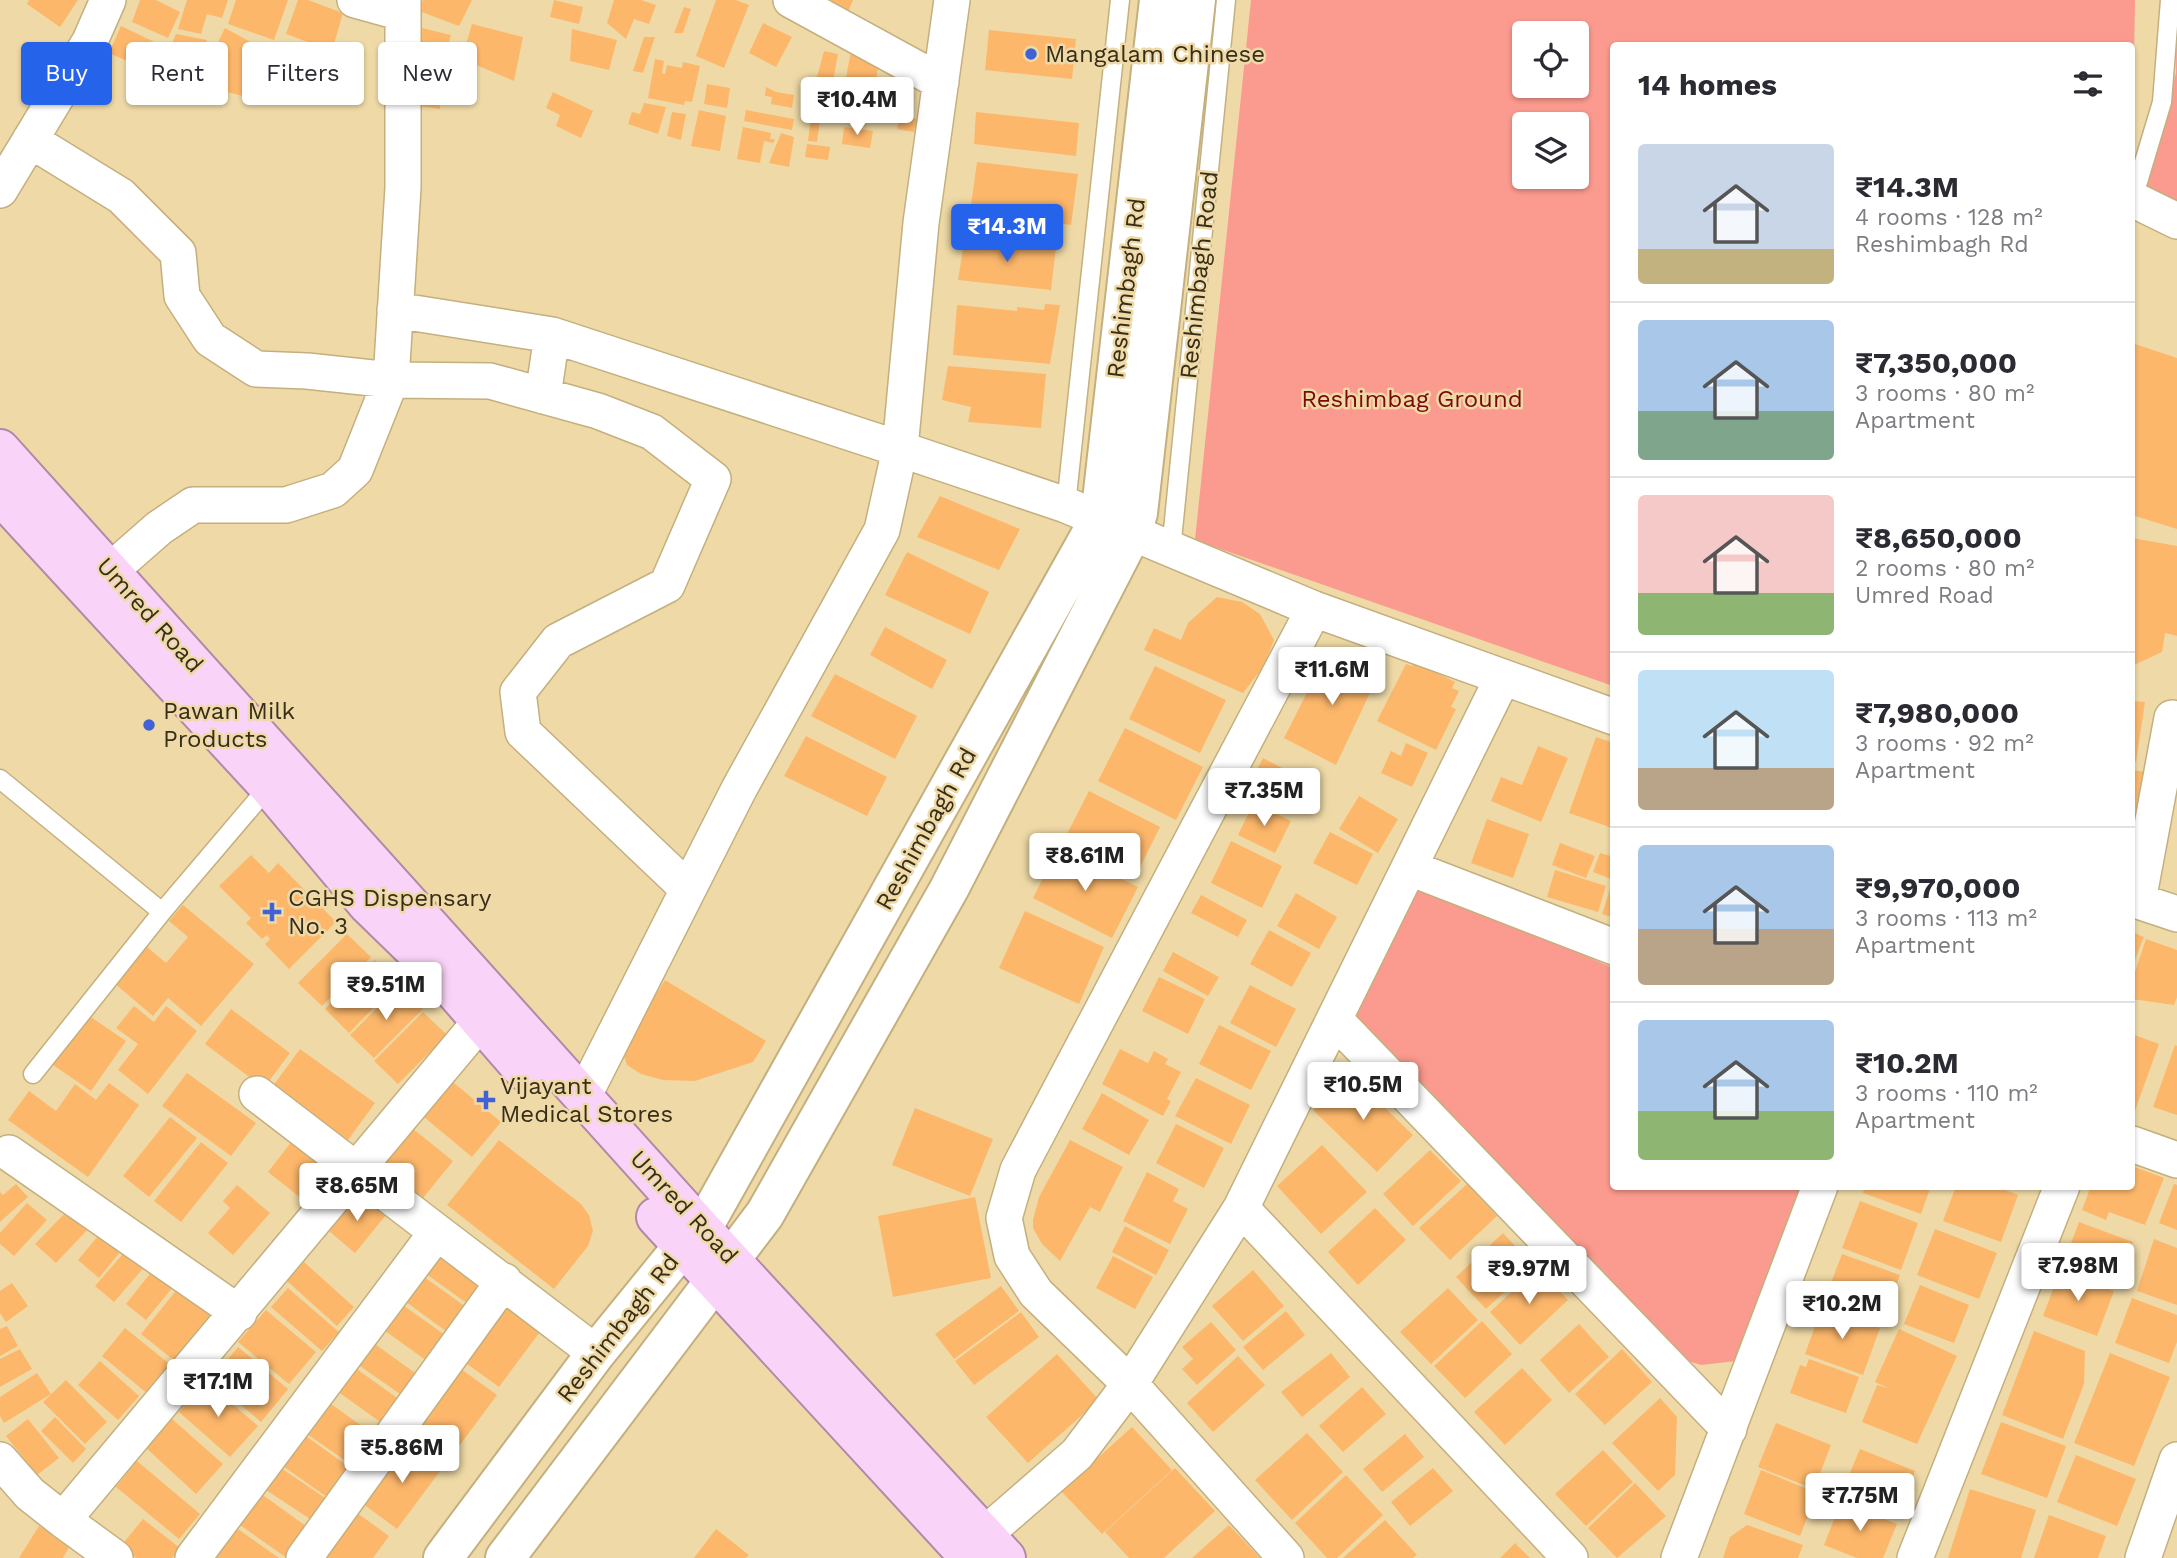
<!DOCTYPE html>
<meta charset="utf-8">
<style>
:root{--surface:#fff;--page:#f2f2f3;--text:#2b2b33;--muted:#7c7c81;--line:#e1e1e2;--accent:#2563eb}
body{margin:0;font-family:"Work Sans",sans-serif;background:var(--page);color:var(--text);height:100vh;display:flex;flex-direction:column;font-size:26px;white-space:nowrap}
*{box-sizing:border-box;margin:0}
p{font-size:23px;color:var(--muted)}
.icon{flex:none;width:38px;height:38px;fill:none;stroke:currentColor;stroke-width:2;stroke-linecap:round;stroke-linejoin:round}
.map{position:relative;flex:1;overflow:hidden}
.side{position:absolute;left:1610px;top:42px;width:525px;height:1148px;display:flex;flex-direction:column;background:var(--surface);border-radius:7px;box-shadow:0 2px 5px #0004}
.side>*{flex:none}
.banner{position:absolute;left:21px;top:42px;width:665px;height:63px;display:flex;gap:14px}
.buttons{position:absolute;left:1512px;top:21px;display:grid;gap:14px}
.buttons a{display:grid;place-items:center;width:77px;height:77px;border-radius:7px;background:var(--surface);box-shadow:0 2px 5px #0004;font-size:35px}
.price{position:absolute;translate:-50% -60px;padding:0 16px;border-radius:7px;background:#fff;color:#222;font-size:23px;line-height:46px;filter:drop-shadow(0 2px 4px #0008)}
.price::after{content:'';position:absolute;left:50%;top:42px;width:21px;height:16px;margin-left:-10px;background:inherit;clip-path:polygon(0 0,100% 0,50% 100%)}
.price.active{background:var(--accent);color:#fff}
ul{padding:0;list-style:none}
li{display:flex;align-items:center;gap:21px;height:175px;padding:0 28px}
li+li{border-top:2px solid var(--line)}
li span{display:grid;place-items:center;flex:none;width:196px;height:140px;border-radius:7px;color:#555}
li>.icon{margin-inline-start:auto}
span .icon{width:84px;height:84px;fill:#fffc;stroke-width:1}
li b{font-size:30px}
h2{display:flex;justify-content:space-between;align-items:center;height:84px;padding:0 28px;font-size:30px}
.chip{padding:0 24px;border-radius:7px;background:var(--surface);box-shadow:0 2px 5px #0004;font-size:24px;line-height:63px}
.chip.active{background:var(--accent);color:#fff}
.map>svg:first-child{display:block}
.green{fill:#fb9a8e;fill-rule:evenodd}
.building{fill:#fcb76b}
.lines{fill:none;stroke-linecap:round;stroke-linejoin:round}
.service-casing{stroke:#c4af7e;stroke-width:21}
.minor-casing{stroke:#c4af7e;stroke-width:38}
.secondary-casing{stroke:#c4af7e;stroke-width:42}
.primary-casing{stroke:#b387a8;stroke-width:42}
.service{stroke:#fff;stroke-width:18}
.minor{stroke:#fff;stroke-width:35}
.secondary{stroke:#fff;stroke-width:38}
.primary{stroke:#fad4f8;stroke-width:38}
.poi-dot{fill:#4062d4;stroke:#efdaa7;stroke-width:2.5}
.labels{text-anchor:middle;stroke-width:5;stroke-linejoin:round;paint-order:stroke}
.poi-label{font-size:24px;fill:#372e1a;stroke:#efdaa7;text-anchor:start}
.street-label{font-size:24px;fill:#372e1a;stroke:#efdaa7}
.park-label{font-size:24px;fill:#7d080b;stroke:#efdaa7}
</style>
<div class="map">
<svg width="2177" height="1558" viewBox="0 0 2177 1558">
<rect width="100%" height="100%" fill="#efdaa7"/>
<path class="green" d="M1251,0H2135L2134,57L2132,65V46H1614L1613,686L1195,540ZM1577,33V86H1524V33ZM1577,124V177H1524V124Z
M2177,0V205L2144,184L2176,73Z
M1416,883L1613,968L1614,1186L1805,1187L1736,1361L1701,1365L1685,1360L1349,1016Z"/>
<path class="building" d="M29,0H78L60,27L27,4Z
M140,0H156L180,12L168,38L132,22Z
M187,0H228L222,18L207,14L201,34L178,29Z
M236,0H288L274,40L228,24Z
M298,0H308L343,13L332,51L286,34Z
M423,0H472L459,26L419,11Z
M554,0L583,7L579,24L550,17Z
M614,0H641L656,5L649,24L634,19L626,39L607,23Z
M716,0H736L749,5L724,68L696,56Z
M832,0H853L848,12L830,5Z
M684,7L691,9L683,33H674Z
M763,23L792,37L776,67L749,53Z
M472,24L523,37L514,81L462,59Z
M121,26L165,47L152,72L109,53Z
M418,27L451,35L441,70L409,62Z
M225,28L267,51L250,98L198,84Z
M572,29L617,40L609,70L570,61Z
M989,30L1076,39L1072,79L985,70Z
M176,34L207,40L193,72L174,87L158,76Z
M644,37H655L643,73L633,71Z
M824,51L838,54L833,81L817,77Z
M851,51L880,57L874,90L845,83Z
M279,59L362,87L357,103L273,75Z
M655,59L664,61L662,73L665,74L667,65L682,68L683,62L700,66L692,102L685,101L684,105L648,98Z
M411,66L439,74L440,109L413,105Z
M804,81L829,85L827,97L802,92Z
M707,84L730,88L727,108L704,104Z
M766,87L776,92L794,95L792,108L771,104L772,97L765,96Z
M839,89L860,94L857,105L836,100Z
M553,92L593,111L581,138L556,126L560,115L546,108Z
M807,98L825,103L821,116L804,111Z
M644,103L666,107L658,134L628,124L632,112L640,114Z
M699,110L726,116L720,151L691,146Z
M746,110L794,119L792,130L744,121Z
M672,112L686,114L681,140L667,136Z
M976,112L1079,123L1076,156L974,144Z
M900,116L917,119L914,132L897,129Z
M811,118L820,119L817,142L808,141Z
M743,127L771,133L770,139H775L773,143L764,141L760,163L737,159Z
M844,127L873,131L870,148L842,144Z
M781,133L794,137L789,167L769,163Z
M807,144L830,147L828,160L805,157Z
M977,162L1078,174L1071,225L970,212Z
M965,237L1056,247L1051,290L958,280Z
M1045,304L1060,305L1050,364L953,355L957,305L1017,311V307L1044,310Z
M2132,343L2177,358V529L2132,515Z
M948,366L1046,374L1041,428L968,422L971,407L942,400Z
M940,496L1020,529L999,570L917,537Z
M2132,538L2177,546V636L2165,633L2162,652L2132,666Z
M907,552L989,592L970,634L885,595Z
M1217,597L1242,602L1260,614L1274,640L1264,666L1243,693L1144,650L1154,628L1181,640L1188,623Z
M885,627L947,660L932,689L870,655Z
M1335,655H1344L1371,669L1376,680L1336,765L1284,738L1322,663Z
M1414,661L1455,682L1452,688L1459,691L1451,707L1456,709L1436,750L1377,721L1406,664L1412,666Z
M1155,666L1226,700L1200,753L1129,719Z
M835,674L917,716L895,759L811,716Z
M2132,701L2145,702L2136,762L2132,761Z
M1125,728L1203,767L1176,820L1098,781Z
M806,736L887,777L867,816L784,776Z
M1596,737L1614,743L1612,828L1569,813Z
M1406,743L1428,753L1412,787L1381,773L1391,751L1401,756Z
M1538,746L1568,758L1541,822L1491,801L1501,777L1522,785Z
M1263,758L1305,780L1289,811L1247,789Z
M2132,770L2147,772L2132,821Z
M1089,791L1160,827L1138,871L1066,836Z
M1359,796L1398,819L1378,853L1339,829Z
M1254,802L1291,821L1275,853L1238,835Z
M1487,819L1529,834L1513,878L1471,863Z
M1330,832L1373,854L1357,885L1313,863Z
M1231,841L1282,866L1262,908L1211,883Z
M1560,843L1595,856L1586,878L1552,865Z
M1058,848L1138,887L1112,938L1033,898Z
M1600,853L1614,857L1611,879L1593,872Z
M251,855L269,873L278,863L336,922L289,969L265,944L270,939L267,935L262,939L246,923L251,918L219,886Z
M1555,870L1606,886L1598,912L1547,897Z
M1613,880H1614V918L1602,914Z
M1296,893L1337,917L1319,949L1277,926Z
M1201,895L1247,920L1238,937L1191,913Z
M183,905L254,964L201,1026L168,998L153,1016L114,983L146,946L166,963L188,937L169,921Z
M1025,911L1104,947L1079,1004L999,968Z
M1269,930L1311,953L1292,987L1250,964Z
M2132,932L2144,937L2132,967Z
M347,934L371,957L322,1006L298,983Z
M2146,939L2177,950V997L2174,1005L2132,999V981Z
M1173,952L1219,977L1208,996L1163,971Z
M375,960L398,983L349,1033L325,1009Z
M1159,977L1205,999L1188,1034L1142,1011Z
M665,980L766,1041L753,1062L695,1081L663,1080L641,1074L627,1065L622,1050Z
M1250,985L1296,1009L1276,1047L1230,1023Z
M399,986L423,1009L374,1058L350,1035Z
M134,1006L154,1022L166,1006L197,1031L148,1094L118,1070L138,1044L116,1028Z
M231,1009L290,1053L264,1088L205,1044Z
M423,1012L447,1035L398,1084L374,1061Z
M88,1015L126,1041L91,1091L53,1065Z
M1219,1025L1271,1051L1251,1090L1199,1064Z
M2132,1034L2159,1044L2132,1119Z
M2175,1045L2177,1046V1115L2153,1107Z
M300,1049L375,1103L348,1140L273,1086Z
M1120,1049L1148,1063L1154,1051L1168,1059L1165,1064L1181,1072L1167,1099L1171,1101L1163,1116L1102,1084Z
M187,1073L256,1123L231,1156L162,1106Z
M1349,1073L1413,1135L1377,1172L1313,1110Z
M448,1078L501,1122L472,1157L418,1112Z
M1196,1078L1250,1105L1231,1144L1175,1116Z
M109,1083L139,1105L88,1177L8,1120L29,1091L56,1111L75,1084L96,1100Z
M1102,1093L1149,1120L1129,1155L1082,1129Z
M915,1108L993,1139L970,1196L892,1165Z
M170,1117L197,1138L149,1197L123,1176Z
M1176,1124L1224,1148L1204,1188L1156,1163Z
M412,1128L453,1161L415,1208L374,1174Z
M296,1136L335,1166L306,1202L268,1172Z
M499,1140L581,1204L589,1215L593,1231L588,1246L554,1289L447,1205Z
M1070,1140L1123,1167L1100,1212L1090,1207L1060,1261L1042,1244L1033,1228V1220L1039,1197Z
M201,1142L228,1163L181,1222L154,1201Z
M1322,1145L1367,1192L1321,1234L1277,1186Z
M1430,1150L1461,1181L1413,1226L1383,1194Z
M2132,1166L2164,1178L2145,1225L2109,1212L2106,1220L2082,1210L2091,1186H2132Z
M1147,1172L1179,1189L1173,1201L1188,1209L1170,1244L1123,1221Z
M16,1184L28,1197L0,1222V1192L3,1195Z
M1467,1184L1497,1216L1450,1260L1419,1228Z
M2174,1184L2177,1185V1230L2159,1223Z
M237,1185L270,1213L233,1255L208,1233L230,1208L223,1201Z
M1865,1186H1931L1921,1214L1863,1193Z
M1956,1186H1995L2018,1195L2001,1242L1943,1221Z
M360,1194L386,1215L355,1253L329,1231Z
M975,1197L991,1278L893,1297L878,1216Z
M1860,1201L1918,1223L1901,1270L1842,1248Z
M27,1203L47,1220L14,1256L0,1244V1233Z
M70,1208L90,1227L56,1263L35,1244Z
M1375,1208L1406,1240L1358,1285L1328,1252Z
M2079,1222L2133,1242L2116,1287L2062,1267Z
M1125,1226L1169,1250L1156,1275L1112,1252Z
M104,1229L125,1246L99,1278L78,1260Z
M1935,1229L1997,1253L1979,1299L1917,1275Z
M1503,1233L1533,1265L1486,1309L1456,1277Z
M2154,1239L2177,1248V1305L2137,1291Z
M441,1246L493,1284L475,1309L422,1271Z
M128,1248L147,1264L114,1302L95,1286Z
M1842,1254L1900,1275L1883,1322L1824,1301Z
M1113,1256L1153,1277L1135,1309L1096,1288Z
M304,1262L354,1307L337,1326L287,1281Z
M156,1266L177,1282L146,1320L126,1304Z
M1537,1268L1568,1300L1520,1345L1490,1312Z
M1253,1270L1284,1306L1243,1341L1212,1306Z
M2060,1271L2114,1291L2097,1336L2043,1316Z
M420,1274L473,1312L454,1337L402,1299Z
M183,1282L217,1310L176,1362L141,1334Z
M12,1283L28,1306L6,1322L0,1313V1291Z
M1920,1285L1969,1305L1954,1343L1904,1324Z
M1001,1286L1019,1311L954,1359L935,1334Z
M288,1288L339,1332L322,1351L271,1307Z
M1448,1288L1478,1320L1431,1364L1400,1332Z
M2132,1298L2177,1315V1342L2169,1363L2115,1343Z
M509,1299L545,1325L499,1387L463,1361Z
M400,1303L452,1340L434,1366L381,1328Z
M1822,1307L1880,1328L1863,1375L1805,1354Z
M266,1310L316,1352L289,1384L238,1342Z
M1286,1311L1305,1335L1263,1370L1243,1347Z
M1021,1312L1039,1337L974,1385L955,1361Z
M1482,1321L1512,1354L1465,1398L1434,1366Z
M1211,1322L1236,1350L1197,1385L1182,1369L1193,1359L1182,1347Z
M1579,1324L1609,1357L1569,1393L1540,1360Z
M7,1326L18,1346L0,1356V1329Z
M125,1328L172,1366L149,1395L102,1356Z
M1899,1329L1957,1356L1917,1444L1862,1422L1877,1385L1888,1388L1875,1382Z
M2034,1331L2085,1351L2084,1384L2063,1439L2002,1415Z
M372,1342L425,1380L410,1401L357,1364Z
M238,1347L288,1389L261,1422L211,1379Z
M20,1349L32,1369L0,1387V1359Z
M1622,1349L1652,1382L1605,1425L1575,1394Z
M1331,1353L1350,1377L1302,1417L1281,1392Z
M2110,1353L2170,1377L2134,1466L2074,1443Z
M1057,1354L1099,1400L1028,1463L986,1417Z
M1238,1356L1265,1385L1213,1432L1187,1403Z
M1809,1359L1859,1377L1846,1413L1790,1393L1800,1365L1806,1367Z
M100,1361L139,1396L118,1420L78,1385Z
M354,1367L407,1405L390,1429L337,1391Z
M1522,1368L1552,1400L1505,1445L1474,1412Z
M461,1369L497,1395L451,1457L415,1431Z
M37,1373L51,1394L4,1423L0,1416V1397Z
M66,1380L107,1422L85,1444L43,1402Z
M206,1381L258,1426L230,1457L179,1412Z
M1362,1387L1386,1414L1343,1452L1319,1426Z
M1660,1398L1677,1417L1675,1475L1658,1491L1612,1443Z
M327,1401L381,1440L359,1470L304,1432Z
M55,1417L86,1449L73,1463L41,1431Z
M171,1418L223,1464L196,1494L145,1447Z
M28,1419L59,1458L37,1475L6,1436Z
M2001,1422L2066,1446L2047,1498L1981,1474Z
M1776,1423L1831,1445L1814,1489L1758,1467Z
M1132,1427L1172,1470L1102,1534L1061,1491Z
M1307,1433L1343,1472L1292,1520L1255,1480Z
M303,1434L356,1472L334,1502L280,1464Z
M1405,1434L1424,1457L1382,1492L1363,1469Z
M408,1441L443,1467L397,1529L362,1503Z
M1860,1449L1915,1471L1898,1514L1842,1492Z
M1603,1450L1633,1482L1586,1526L1555,1494Z
M2076,1455L2136,1479L2117,1526L2057,1502Z
M137,1461L200,1514L179,1539L116,1487Z
M278,1466L331,1502L316,1523L263,1488Z
M1175,1468L1215,1511L1164,1558H1129L1105,1532Z
M1433,1468L1453,1491L1410,1526L1391,1502Z
M1761,1470L1817,1493L1800,1536L1744,1514Z
M1346,1475L1383,1515L1337,1558H1327L1295,1523Z
M1635,1483L1666,1516L1617,1558L1588,1528Z
M1970,1489L2036,1510L2021,1558H1948Z
M260,1493L313,1531L287,1558L237,1523Z
M1841,1502L1897,1524L1883,1558H1857L1824,1545Z
M353,1510L389,1536L373,1558H318Z
M2049,1515L2106,1536L2098,1558H2034Z
M143,1519L180,1548L172,1558H136L121,1546Z
M1385,1520L1417,1555L1413,1558H1343Z
M1229,1525L1260,1558H1192Z
M1747,1525L1803,1545L1798,1558H1723L1730,1537Z
M39,1526L70,1545L63,1558H19Z
M235,1527L279,1558H214Z
M716,1529L749,1555L746,1558H694Z
M1515,1543L1530,1558H1500Z"/>
<g class="lines">
<defs>
<path id="service" d="M2132,202L2162,102L2170,0
M1066,505L1120,0
M1171,550L1226,0
M0,779L162,912
M33,1074L162,912L270,785"/>
<path id="minor" d="M355,0L402,13
M791,0L941,82
M30,140L121,196L178,253L182,296L210,339L256,369L307,371L391,380L490,381L598,411L652,432L713,479L667,585L558,641L518,692L523,732L688,889
M0,190L90,41L108,0
M2132,199L2177,221
M395,310L552,335L900,449L1066,505L1314,609L1614,717
M543,396L552,335
M110,571L159,528L193,505H286L333,490L355,470L391,380L403,188V0
M1502,679L1241,1208L1570,1558
M1410,868L1614,947
M2132,899L2177,914
M2138,901L2172,718
M1336,1021L1729,1429
M257,1094L437,1232
M583,1097L739,789L882,530L900,449L921,223L952,0
M2132,1144L2177,1160
M9,1153L239,1313
M0,1460L30,1494L63,1520
M984,1535L1077,1454L1130,1384L1241,1208
M115,1558L63,1520L480,1022
M193,1558L437,1232L596,1353
M304,1558L504,1281
M1286,1558L1130,1384L1036,1293L1012,1256L1004,1218L1018,1170L1314,609
M1679,1558L1820,1186
M1915,1558L2062,1186
M2143,1558L2177,1460"/>
<path id="secondary" d="M443,1558L596,1353L683,1246L702,1229L1100,518L1159,0
M505,1558L765,1214L949,889L1132,533L1138,513L1196,0"/>
<path id="primary" d="M0,449L702,1229L1006,1558
M0,495L269,787L368,905L442,977L524,1071
M656,1217L970,1558"/>
</defs>
<use href="#service" class="service-casing"/>
<use href="#minor" class="minor-casing"/>
<use href="#secondary" class="secondary-casing"/>
<use href="#primary" class="primary-casing"/>
<use href="#service" class="service"/>
<use href="#minor" class="minor"/>
<use href="#secondary" class="secondary"/>
<use href="#primary" class="primary"/>
</g>
<g class="poi-dot">
<circle cx="1031" cy="54" r="7"/>
<circle cx="149" cy="725" r="7"/>
<path d="M268.5 901.5h7v7h7v7h-7v7h-7v-7h-7v-7h7z"/>
<path d="M482.5 1089.5h7v7h7v7h-7v7h-7v-7h-7v-7h7z"/>
</g>
<g class="labels">
<g class="poi-label">
<text x="1045" y="62">Mangalam Chinese</text>
<text x="163" y="719">Pawan Milk<tspan x="163" dy="28">Products</tspan></text>
<text x="288" y="906">CGHS Dispensary<tspan x="288" dy="28">No. 3</tspan></text>
<text x="500" y="1094">Vijayant<tspan x="500" dy="28">Medical Stores</tspan></text>
</g>
<g class="street-label">
<text transform="translate(1199 275) rotate(-84)" y="8">Reshimbagh Road</text>
<text transform="translate(1126 288) rotate(-83)" y="8">Reshimbagh Rd</text>
<text transform="translate(150 615) rotate(48)" y="8">Umred Road</text>
<text transform="translate(926 829) rotate(-61)" y="8">Reshimbagh Rd</text>
<text transform="translate(684 1207) rotate(47)" y="8">Umred Road</text>
<text transform="translate(618 1328) rotate(-52)" y="8">Reshimbagh Rd</text>
</g>
<g class="park-label">
<text x="1412" y="407">Reshimbag Ground</text>
</g>
</g>
</svg>
<div class="buttons">
<a><svg class="icon" aria-label="locate" viewBox="0 0 24 24"><circle cx="12" cy="12" r="6"/><path d="M12 2v4M12 18v4M2 12h4M18 12h4"/></svg></a>
<a><svg class="icon" aria-label="layers" viewBox="0 0 24 24"><path d="M12 4l9 5-9 5-9-5zM3 14l9 5 9-5"/></svg></a>
</div>
<b class="price" style="left:857px;top:137px">₹10.4M</b>
<b class="price active" style="left:1007px;top:264px">₹14.3M</b>
<b class="price" style="left:1332px;top:707px">₹11.6M</b>
<b class="price" style="left:1264px;top:828px">₹7.35M</b>
<b class="price" style="left:1085px;top:893px">₹8.61M</b>
<b class="price" style="left:386px;top:1022px">₹9.51M</b>
<b class="price" style="left:1363px;top:1122px">₹10.5M</b>
<b class="price" style="left:357px;top:1223px">₹8.65M</b>
<b class="price" style="left:2078px;top:1303px">₹7.98M</b>
<b class="price" style="left:1529px;top:1306px">₹9.97M</b>
<b class="price" style="left:1842px;top:1341px">₹10.2M</b>
<b class="price" style="left:218px;top:1419px">₹17.1M</b>
<b class="price" style="left:402px;top:1485px">₹5.86M</b>
<b class="price" style="left:1860px;top:1533px">₹7.75M</b>
<div class="banner">
<a class="chip active">Buy</a>
<a class="chip">Rent</a>
<a class="chip">Filters</a>
<a class="chip">New</a>
</div>
<section class="side">
<h2>14 homes<svg class="icon" aria-label="filters" viewBox="0 0 24 24"><path d="M4 7h16M4 17h16"/><circle cx="9" cy="7" r="2"/><circle cx="15" cy="17" r="2"/></svg></h2>
<ul>
<li><span style="background:linear-gradient(#c9d6e8 75%,#c2b280 0)"><svg class="icon" aria-label="home" viewBox="0 0 24 24"><path d="M3 11l9-7 9 7M6 9v11h12V9"/></svg></span><div><b>₹14.3M</b><p>4 rooms · 128 m²</p><p>Reshimbagh Rd</p></div></li>
<li><span style="background:linear-gradient(#a9c7e8 65%,#7fa58c 0)"><svg class="icon" aria-label="home" viewBox="0 0 24 24"><path d="M3 11l9-7 9 7M6 9v11h12V9"/></svg></span><div><b>₹7,350,000</b><p>3 rooms · 80 m²</p><p>Apartment</p></div></li>
<li><span style="background:linear-gradient(#f6c9c9 70%,#8fb573 0)"><svg class="icon" aria-label="home" viewBox="0 0 24 24"><path d="M3 11l9-7 9 7M6 9v11h12V9"/></svg></span><div><b>₹8,650,000</b><p>2 rooms · 80 m²</p><p>Umred Road</p></div></li>
<li><span style="background:linear-gradient(#bfe0f5 70%,#b9a48a 0)"><svg class="icon" aria-label="home" viewBox="0 0 24 24"><path d="M3 11l9-7 9 7M6 9v11h12V9"/></svg></span><div><b>₹7,980,000</b><p>3 rooms · 92 m²</p><p>Apartment</p></div></li>
<li><span style="background:linear-gradient(#a9c7e8 60%,#b9a48a 0)"><svg class="icon" aria-label="home" viewBox="0 0 24 24"><path d="M3 11l9-7 9 7M6 9v11h12V9"/></svg></span><div><b>₹9,970,000</b><p>3 rooms · 113 m²</p><p>Apartment</p></div></li>
<li><span style="background:linear-gradient(#a9c7e8 65%,#8fb573 0)"><svg class="icon" aria-label="home" viewBox="0 0 24 24"><path d="M3 11l9-7 9 7M6 9v11h12V9"/></svg></span><div><b>₹10.2M</b><p>3 rooms · 110 m²</p><p>Apartment</p></div></li>
</ul>
</section>
</div>
